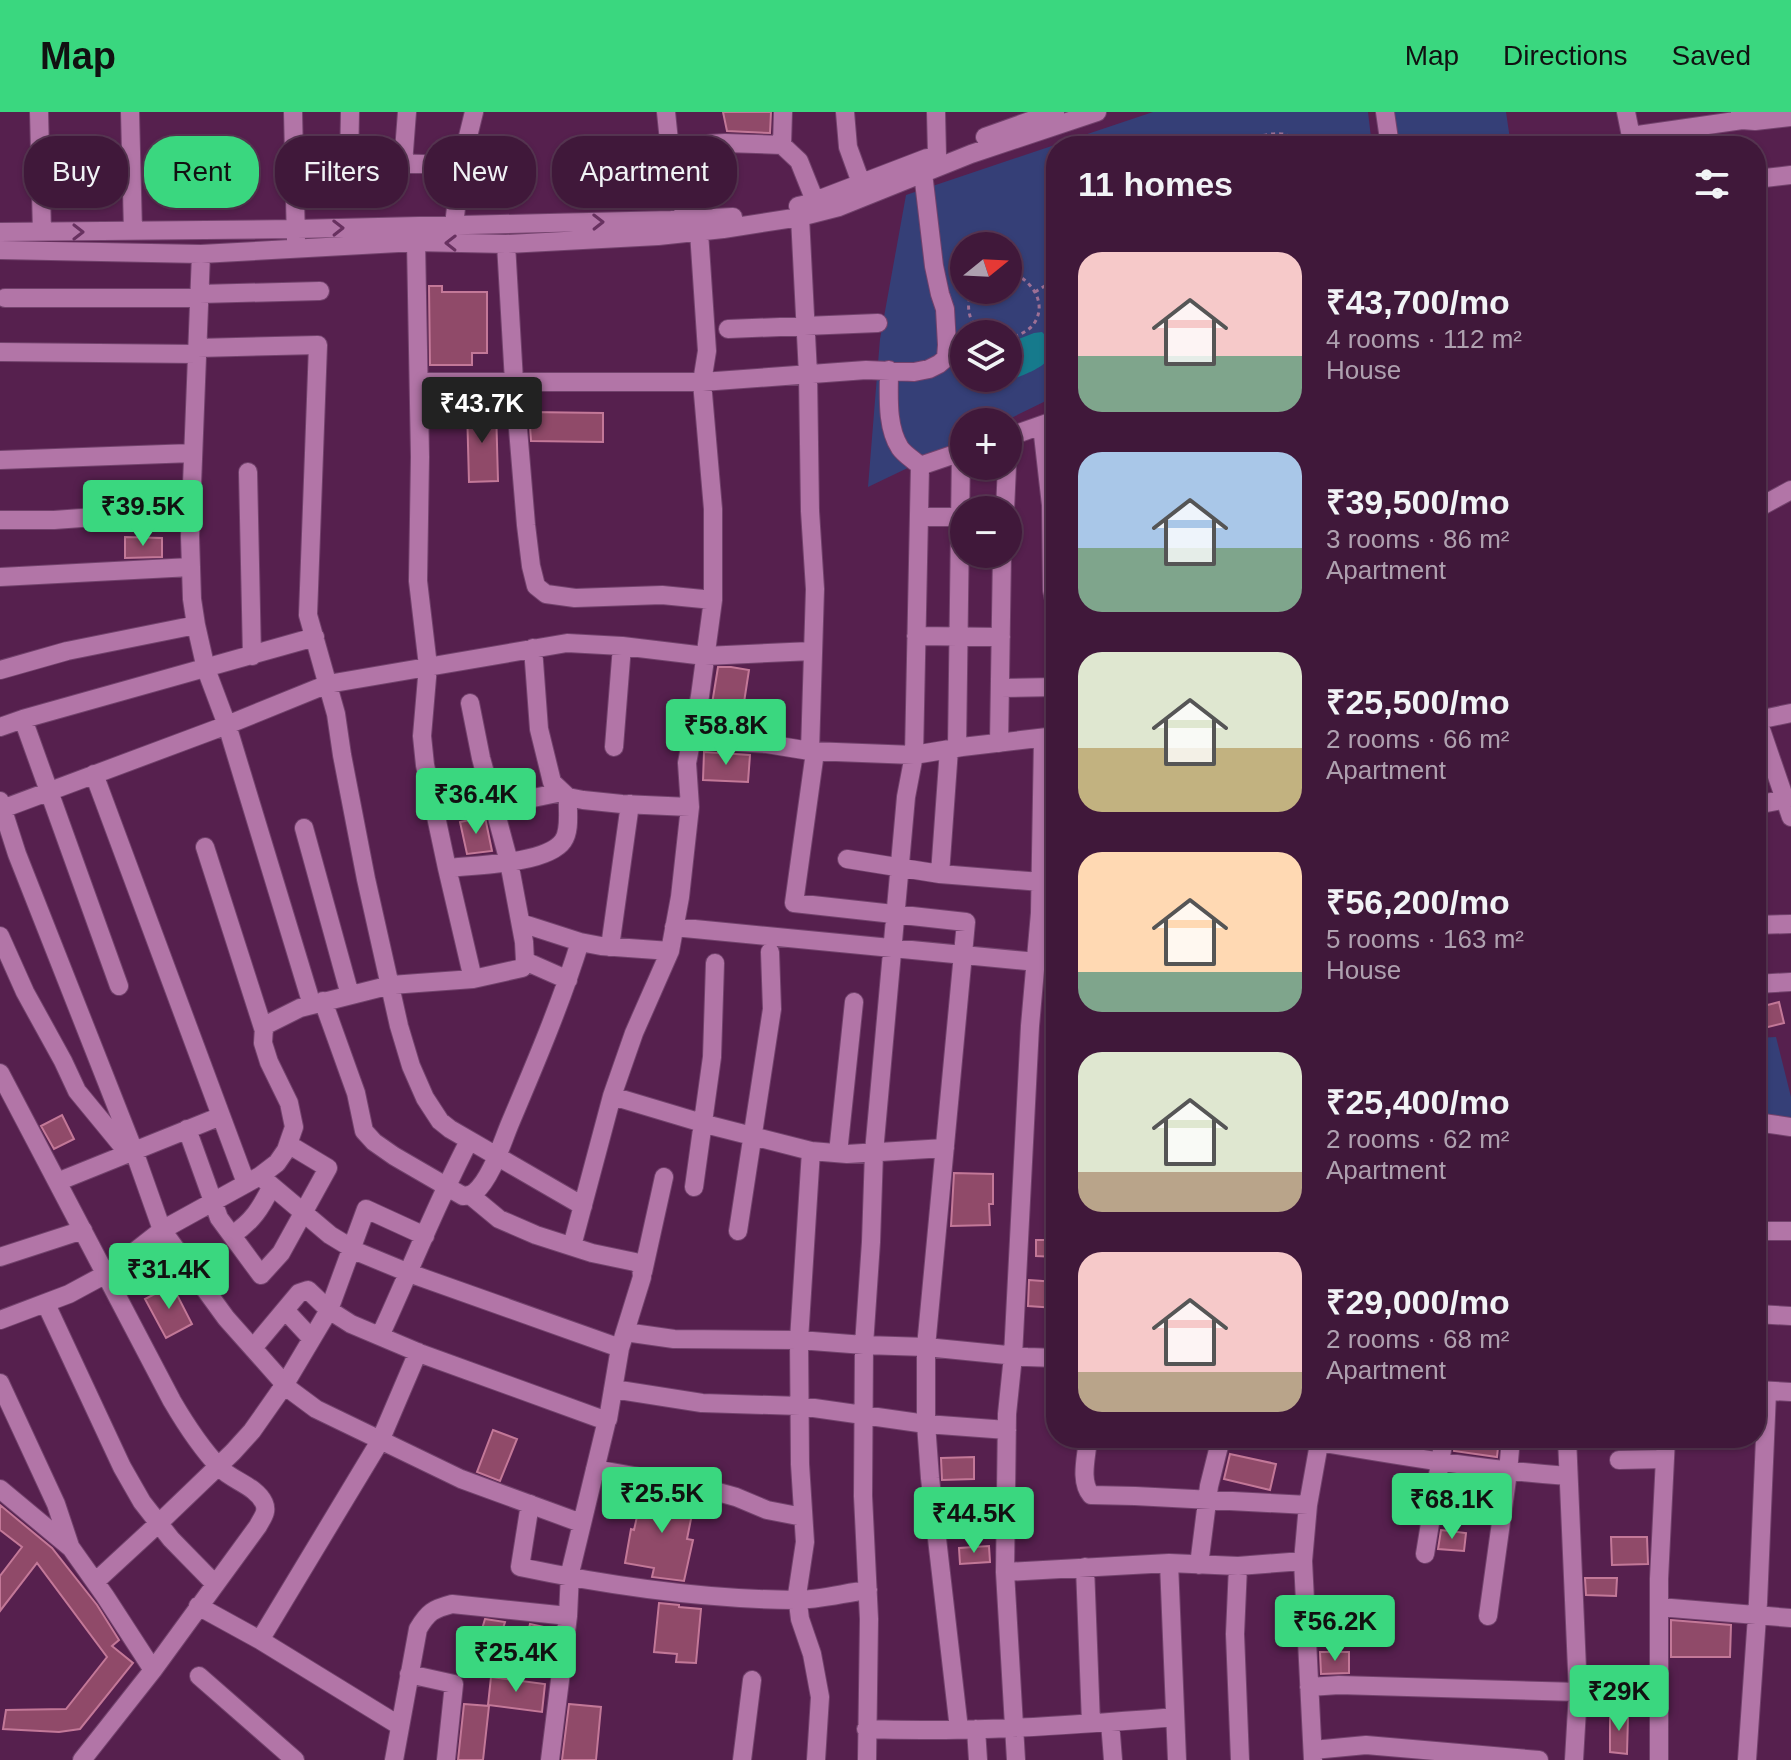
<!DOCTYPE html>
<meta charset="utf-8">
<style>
:root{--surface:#40183a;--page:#472142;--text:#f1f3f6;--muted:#aea0af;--line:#593754;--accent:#3ad77f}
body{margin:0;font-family:Helvetica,sans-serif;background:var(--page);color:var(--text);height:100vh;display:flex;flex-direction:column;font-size:30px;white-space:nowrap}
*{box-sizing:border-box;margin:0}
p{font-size:26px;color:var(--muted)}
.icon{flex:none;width:44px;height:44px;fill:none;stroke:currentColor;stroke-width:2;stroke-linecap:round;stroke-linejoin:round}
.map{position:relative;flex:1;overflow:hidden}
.drawer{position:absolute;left:1046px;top:24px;width:720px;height:1312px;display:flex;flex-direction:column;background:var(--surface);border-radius:32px;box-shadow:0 2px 6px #0004,0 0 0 2px var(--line)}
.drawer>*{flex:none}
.top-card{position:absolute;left:24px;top:24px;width:760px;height:72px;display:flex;gap:16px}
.needle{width:52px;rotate:72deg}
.tools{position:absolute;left:950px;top:120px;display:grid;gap:16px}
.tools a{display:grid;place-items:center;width:72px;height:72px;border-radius:50%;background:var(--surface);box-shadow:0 2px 6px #0004,0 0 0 2px var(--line);font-size:40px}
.price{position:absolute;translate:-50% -68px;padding:0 18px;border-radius:8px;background:var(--accent);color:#111;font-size:26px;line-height:52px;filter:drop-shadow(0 2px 4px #0008)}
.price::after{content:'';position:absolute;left:50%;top:48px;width:24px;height:18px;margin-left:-12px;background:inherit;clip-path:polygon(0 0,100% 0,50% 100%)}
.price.on{background:#222;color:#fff}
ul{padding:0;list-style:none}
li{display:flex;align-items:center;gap:24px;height:200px;padding:0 32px}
li span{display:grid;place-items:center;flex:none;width:224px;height:160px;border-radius:24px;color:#555}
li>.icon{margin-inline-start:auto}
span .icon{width:96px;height:96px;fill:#fffc;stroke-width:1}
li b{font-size:34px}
h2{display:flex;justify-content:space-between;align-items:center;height:96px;padding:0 32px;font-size:34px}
.pill{padding:0 28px;border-radius:32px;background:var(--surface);box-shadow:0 2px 6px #0004,0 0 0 2px var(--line);font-size:28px;line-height:72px}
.pill.on{background:var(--accent);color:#111}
header{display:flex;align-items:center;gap:48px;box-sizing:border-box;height:112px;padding:0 40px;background:var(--accent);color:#111}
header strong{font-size:38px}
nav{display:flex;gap:44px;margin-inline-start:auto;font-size:28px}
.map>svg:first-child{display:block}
.green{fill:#353f77;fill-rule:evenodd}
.water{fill:#167a8c}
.building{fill:#904a69;stroke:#c37898;stroke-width:2}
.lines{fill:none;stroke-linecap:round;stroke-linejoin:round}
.minor-casing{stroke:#72426c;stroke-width:20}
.path{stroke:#9d7095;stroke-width:3;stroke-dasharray:4 4;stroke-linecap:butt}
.minor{stroke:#b275a7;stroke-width:18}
.oneway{stroke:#683160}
</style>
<header>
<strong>Map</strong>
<nav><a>Map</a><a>Directions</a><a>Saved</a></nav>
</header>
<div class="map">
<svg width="1791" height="1648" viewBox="0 0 1791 1648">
<rect width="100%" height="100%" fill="#56204e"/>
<path class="green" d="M1153,0H1368L1372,34H1056V284L1003,310H964V329L868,375L880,227L906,83ZM964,134H1008V178H964ZM964,222H1008V266H964Z
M1389,0H1506L1511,34H1393Z
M1776,925L1791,985V1015L1756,1009V926Z"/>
<path class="water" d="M1042,220C1072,249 1026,262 1005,270L996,266H1008V231L1034,221Z"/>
<path class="building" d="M723,0H771L770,21L727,19Z
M56,26H89L88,43H56Z
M331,42L332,58L306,59V44Z
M699,44H712L713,73H700Z
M429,174H442V180H487V241H472V253H430Z
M467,296H496L498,369L469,370Z
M529,300L603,301V330L531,329Z
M125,425L162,426V445L125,446Z
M718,555H731L749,558L743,597L712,592Z
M704,640L750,643L748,670L703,668Z
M485,705L492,739L467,742L460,710Z
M1779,890L1784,911L1756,918V896Z
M62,1003L74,1027L54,1037L41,1014Z
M954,1061L993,1062V1092H989L990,1113L951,1114Z
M1036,1128H1056V1145L1036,1144Z
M1029,1168L1056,1170V1196L1028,1194Z
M172,1173L192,1212L166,1226L145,1187Z
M493,1318L517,1327L500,1369L477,1360Z
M1456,1326H1499L1497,1345L1454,1339Z
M1230,1342L1276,1352L1270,1378L1224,1367Z
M974,1345V1367L942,1368L941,1346Z
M643,1378L695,1387L687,1427L693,1428L684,1469L652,1465L654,1456L625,1451L631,1417L634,1418Z
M0,1393L52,1436L97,1493L119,1528L112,1534L133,1551L80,1617L59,1620L3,1617L6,1598L66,1597L107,1545L37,1451L0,1499V1464L22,1435L0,1418Z
M1441,1418L1466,1421L1464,1439L1438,1437Z
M1611,1425H1647L1648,1452L1612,1453Z
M989,1434L990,1450L960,1452L959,1436Z
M1585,1466H1617L1616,1484L1586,1483Z
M659,1491L679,1493V1495L701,1497L696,1551L676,1550L677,1542L654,1540Z
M485,1507L505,1510L494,1545L475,1540Z
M1671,1508L1731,1513L1730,1545H1671Z
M530,1512L553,1517L546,1542L524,1536Z
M1320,1540H1349V1561L1321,1562Z
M491,1565L545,1572L542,1600L488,1593Z
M464,1592L489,1594L483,1648H458Z
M569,1592L601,1595L596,1648H562Z
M1610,1600L1628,1604L1627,1642L1610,1640Z"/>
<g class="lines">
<defs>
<path id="minor" d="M39,0L42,120
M130,0L133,119
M293,0L296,129
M350,0L349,50L461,53
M666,0L669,29L678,67L685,107
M845,0L848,35L861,71
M936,0L937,43
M1385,0L1390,34
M1626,0L1633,34
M1740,0L1742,8L1755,9L1791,5
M1701,14L1703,34
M1631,24L1742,8
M985,25L1055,0
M782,33L783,0
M670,34L725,31L782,33L799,49L815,89
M403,52L407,0
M1756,67L1791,63
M798,94L807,92L927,46
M800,105L808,262L810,399L815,477L810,639
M454,113L461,53L474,0
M0,120L297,117L671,108L733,105
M416,130L420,345L418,469L428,554L422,624L425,653L447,756L473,867
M506,132L514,269L526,413L531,454L536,474L546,482L575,486L662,483L713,488
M0,138L201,142L416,130L506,132L658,124L723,117L800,105L839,95L971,42L1097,0
M201,142L190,424L192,487L196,513L206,557L227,613L312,893
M199,182L320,179
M5,186H199
M728,217L878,211
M197,236L318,233L308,503L336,602L342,643L366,767L399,914L411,954L425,986L440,1009L450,1017L583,1094
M0,240L197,242
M889,258C889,283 886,314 900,336C905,343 914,348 920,354L964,339
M419,270H702L866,258L914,260L929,257L939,252L946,246L947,233L945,197L940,182L934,154L923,61L919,51
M1042,314L1051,393L1052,478L1056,497
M1008,325L1056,308
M0,348L193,341
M248,360L252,544
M1756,397L1791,378
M1005,398L1007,354
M919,405H961
M0,408H54L191,398
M0,465L191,455
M916,524L1001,525
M533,536L539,617L552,670L568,685L583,688L622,692L690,695
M0,558L67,539L196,513
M1000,576L1056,575
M1756,603L1791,705
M23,607L119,874
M1758,608L1791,601
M0,615L23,607L315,525
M691,627L767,632L810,639L914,643L962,635L1056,624
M999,631L1002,442
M614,635L622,534
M957,636L961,340
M949,637L940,762L1041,770
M815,640L794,791L966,810L926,1235V1312L930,1366L959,1617
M94,662L246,1071
M533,686L562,680
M0,689L17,742L134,1039L162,1118L226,1206L289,1277L316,1297L461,1367L581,1411
M1756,693L1786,687
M2,697L227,613L328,572L567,531L622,534L705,544L812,539
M304,716L350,883
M205,735L264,919
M847,747L940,762
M447,756C474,753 547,752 563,729C571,718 567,698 568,685
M521,811L580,830L601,834L670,839
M1756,813L1791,812
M674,815L1037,850
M0,824L25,880L63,949L77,979L128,1041
M610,835L630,692
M525,849L568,868
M1756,872L1791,870
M323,889L356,981L364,1019L374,1030L394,1044L463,1084C469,1083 470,1084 475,1080C492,1065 502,1030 511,1009C536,950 561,891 580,830
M0,961L172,1289C186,1313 201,1336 220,1356C233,1369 256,1374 264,1391C268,1400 262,1406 258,1414L153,1558L82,1648
M612,984L709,1013L811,1039L847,1042L945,1036
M1756,1010L1791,1015
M187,1017L219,1106L261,1163L281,1141L328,1056L288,1032
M811,1039L799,1228L800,1352L805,1430L797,1483L800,1507L812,1542L820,1585L816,1648
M838,1041L854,890
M260,1064L330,1123L358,1140L409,1161L620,1236
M57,1070L221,1004
M694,1075L712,945L715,851
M738,1119L772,897L770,840
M1756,1119H1791
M232,1123C253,1109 260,1097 272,1074
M572,1134L612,984L634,921L670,839L680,785L690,695L687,651L700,584L713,488V397L702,270L707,239L699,120
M0,1145L83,1118
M643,1160L664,1065
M46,1192L122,1355L142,1390L171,1427L215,1472
M285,1198L311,1226
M1756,1202L1791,1204
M0,1208L69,1182L106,1162L162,1118L260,1064L277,1051L286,1038L294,1015L289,991L269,950L263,931L264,914L300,896L391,873L473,867L522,856L525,849L524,830L509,750L481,646L470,591
M625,1220L674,1227L799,1228L864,1233L926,1235L1027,1245L1056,1246
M380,1224C410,1159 436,1092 469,1029
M253,1236L299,1181L308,1178L329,1198L351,1212L422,1242L604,1308L608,1307L620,1236L642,1165L641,1154L635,1150L592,1141L536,1123L499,1107L470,1083
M0,1271L56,1392L70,1434
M613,1277L702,1291L800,1294L926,1312L1007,1318
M1756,1278L1791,1280
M1088,1326C1087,1344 1079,1368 1091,1383L1135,1384L1308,1393
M1567,1326L1578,1580L1574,1648
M1319,1330C1402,1344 1484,1358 1568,1364
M1619,1348L1665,1347
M595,1357L707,1377L736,1385L767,1398L803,1405
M0,1377L71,1436L105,1484L153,1558
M530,1392L520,1455C610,1474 703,1487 795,1488C819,1488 844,1481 868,1478
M1425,1442L1444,1326
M1169,1451L1177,1648
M1199,1453L1209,1374L1221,1326
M1238,1454L1235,1522L1240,1648
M1085,1455L1091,1611
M1005,1460L1169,1451L1238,1454L1303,1449
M95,1470L159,1411L233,1340L252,1319L285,1272L329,1198L366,1097L425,1124
M198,1494L260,1528L400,1614
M1659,1495L1791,1506
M1488,1504L1508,1360L1511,1326
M260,1528L380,1329L418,1240
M409,1562L454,1572L446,1648
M199,1564L295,1648
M1309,1575L1339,1573L1578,1580
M1110,1610L1113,1648
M866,1617C970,1621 1072,1613 1175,1605
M976,1617L978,1648
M1313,1638L1366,1633L1539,1648
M394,1648L418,1517C428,1500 433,1497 452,1492L568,1504
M550,1648L568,1504L570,1461L607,1308
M742,1648L752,1568
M867,1648L869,1507L863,1384L864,1233L871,1130L874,1040L906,685L914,643L920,354
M1016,1648L1005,1460L1007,1302L1013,1244L1030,914L1040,801L1043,627
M1313,1648L1303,1449L1308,1393L1320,1326
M1659,1648V1467L1666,1326
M1747,1648L1758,1490L1767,1280"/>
</defs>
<use href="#minor" class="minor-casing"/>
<path class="path" d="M1233,34C1253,27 1286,10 1300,34
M1008,159C1028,165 1048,188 1035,210C1030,219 1017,224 1008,227
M972,178C965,194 969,210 981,222
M1035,180L1056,167"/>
<use href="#minor" class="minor"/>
</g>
<defs><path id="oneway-chevron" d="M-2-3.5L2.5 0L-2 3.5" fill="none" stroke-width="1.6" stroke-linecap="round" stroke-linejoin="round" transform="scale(2)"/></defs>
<g class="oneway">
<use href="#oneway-chevron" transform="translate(598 110) rotate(-1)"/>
<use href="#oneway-chevron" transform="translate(338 116) rotate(-1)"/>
<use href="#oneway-chevron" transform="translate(78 120)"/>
<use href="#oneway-chevron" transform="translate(451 131) rotate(-179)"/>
</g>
</svg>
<div class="tools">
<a><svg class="needle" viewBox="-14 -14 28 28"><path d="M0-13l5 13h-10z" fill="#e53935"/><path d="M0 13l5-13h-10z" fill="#aea0af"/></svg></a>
<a><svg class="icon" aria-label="layers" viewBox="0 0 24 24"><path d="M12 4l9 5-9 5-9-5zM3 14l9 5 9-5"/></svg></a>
<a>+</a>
<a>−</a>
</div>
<b class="price on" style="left:482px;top:333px">₹43.7K</b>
<b class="price" style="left:143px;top:436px">₹39.5K</b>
<b class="price" style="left:726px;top:655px">₹58.8K</b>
<b class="price" style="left:476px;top:724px">₹36.4K</b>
<b class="price" style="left:169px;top:1199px">₹31.4K</b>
<b class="price" style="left:662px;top:1423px">₹25.5K</b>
<b class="price" style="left:1452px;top:1429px">₹68.1K</b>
<b class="price" style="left:974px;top:1443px">₹44.5K</b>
<b class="price" style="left:1335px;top:1551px">₹56.2K</b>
<b class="price" style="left:516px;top:1582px">₹25.4K</b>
<b class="price" style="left:1619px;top:1621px">₹29K</b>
<div class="top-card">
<a class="pill">Buy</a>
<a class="pill on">Rent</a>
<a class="pill">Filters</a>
<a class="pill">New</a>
<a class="pill">Apartment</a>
</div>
<section class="drawer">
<h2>11 homes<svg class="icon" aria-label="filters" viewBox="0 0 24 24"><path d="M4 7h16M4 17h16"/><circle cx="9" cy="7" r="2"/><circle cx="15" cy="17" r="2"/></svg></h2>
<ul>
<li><span style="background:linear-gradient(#f6c9c9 65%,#7fa58c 0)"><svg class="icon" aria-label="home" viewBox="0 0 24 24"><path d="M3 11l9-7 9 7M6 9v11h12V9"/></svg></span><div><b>₹43,700/mo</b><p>4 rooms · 112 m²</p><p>House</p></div></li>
<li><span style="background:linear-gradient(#a9c7e8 60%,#7fa58c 0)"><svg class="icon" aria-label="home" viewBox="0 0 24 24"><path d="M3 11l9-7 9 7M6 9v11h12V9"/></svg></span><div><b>₹39,500/mo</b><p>3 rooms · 86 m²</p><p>Apartment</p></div></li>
<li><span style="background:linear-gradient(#dfe7d0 60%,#c2b280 0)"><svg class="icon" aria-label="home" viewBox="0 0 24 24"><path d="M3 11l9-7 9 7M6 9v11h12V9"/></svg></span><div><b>₹25,500/mo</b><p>2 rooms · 66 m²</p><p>Apartment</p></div></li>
<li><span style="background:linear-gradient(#ffd9b3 75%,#7fa58c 0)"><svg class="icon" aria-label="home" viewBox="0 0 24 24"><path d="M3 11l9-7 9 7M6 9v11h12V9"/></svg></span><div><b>₹56,200/mo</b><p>5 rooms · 163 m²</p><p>House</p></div></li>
<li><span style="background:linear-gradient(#dfe7d0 75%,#b9a48a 0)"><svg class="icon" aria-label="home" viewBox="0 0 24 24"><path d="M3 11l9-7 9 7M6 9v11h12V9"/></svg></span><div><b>₹25,400/mo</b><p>2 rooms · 62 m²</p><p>Apartment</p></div></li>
<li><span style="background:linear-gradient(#f6c9c9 75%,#b9a48a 0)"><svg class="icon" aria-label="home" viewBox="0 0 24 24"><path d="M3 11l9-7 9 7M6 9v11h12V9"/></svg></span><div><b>₹29,000/mo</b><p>2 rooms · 68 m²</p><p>Apartment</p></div></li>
</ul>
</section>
</div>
